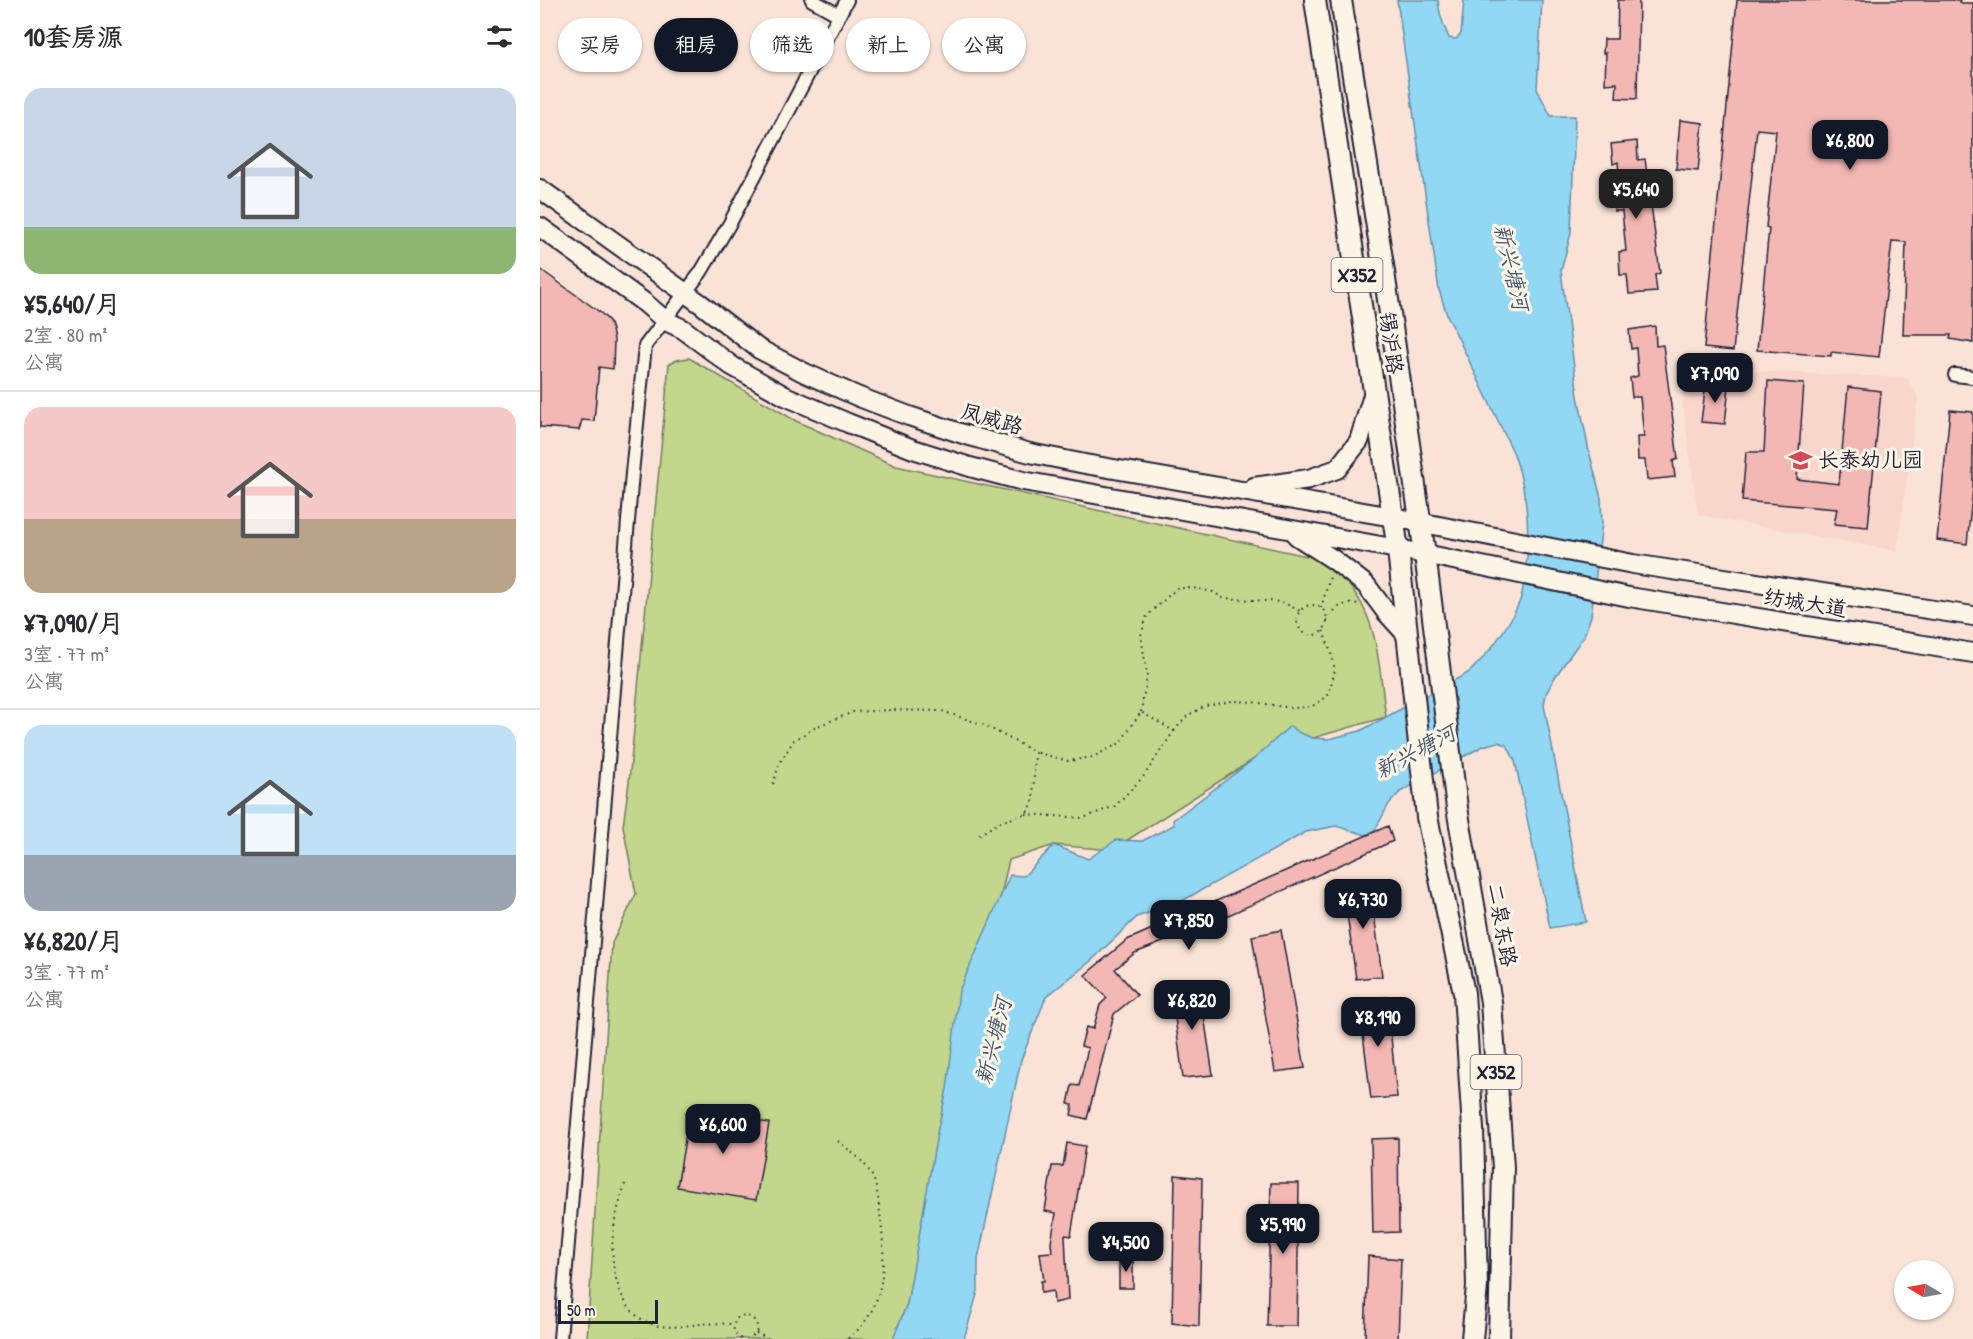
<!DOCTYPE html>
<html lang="zh">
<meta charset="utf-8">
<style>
:root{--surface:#fff;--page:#f7f7f7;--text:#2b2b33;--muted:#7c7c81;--line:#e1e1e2;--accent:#111827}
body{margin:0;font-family:"Patrick Hand","LXGW WenKai TC",sans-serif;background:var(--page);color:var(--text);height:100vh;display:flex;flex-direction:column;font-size:22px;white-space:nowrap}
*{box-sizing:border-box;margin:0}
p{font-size:20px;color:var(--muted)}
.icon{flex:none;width:33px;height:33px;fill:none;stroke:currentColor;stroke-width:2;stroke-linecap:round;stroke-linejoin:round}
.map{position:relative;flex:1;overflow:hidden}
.panel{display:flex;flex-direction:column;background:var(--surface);width:540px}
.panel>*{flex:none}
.banner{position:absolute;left:18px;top:18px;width:570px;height:54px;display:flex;gap:12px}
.needle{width:39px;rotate:280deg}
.controls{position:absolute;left:1354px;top:1260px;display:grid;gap:12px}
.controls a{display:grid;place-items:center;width:60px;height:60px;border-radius:50%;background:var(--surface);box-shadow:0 2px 4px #0004;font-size:30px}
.scale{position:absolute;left:18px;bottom:15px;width:100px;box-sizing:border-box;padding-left:6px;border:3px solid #22223b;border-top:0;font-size:16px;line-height:21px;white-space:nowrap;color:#22223b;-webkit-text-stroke:4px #fcf5e5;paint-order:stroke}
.price{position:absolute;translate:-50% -51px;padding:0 14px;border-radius:12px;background:var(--accent);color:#fff;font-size:20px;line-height:39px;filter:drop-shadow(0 2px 3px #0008)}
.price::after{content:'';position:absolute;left:50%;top:36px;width:18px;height:14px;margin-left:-9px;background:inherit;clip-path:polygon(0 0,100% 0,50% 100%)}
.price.active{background:#222;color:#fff}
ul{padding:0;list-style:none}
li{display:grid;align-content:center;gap:12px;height:318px;padding:0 24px}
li+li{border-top:2px solid var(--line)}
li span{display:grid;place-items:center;height:186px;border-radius:18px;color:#555}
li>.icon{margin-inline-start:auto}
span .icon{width:108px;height:108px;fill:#fffc;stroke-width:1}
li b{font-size:26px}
h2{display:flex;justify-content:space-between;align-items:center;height:72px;padding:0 24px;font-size:26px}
.tag{padding:0 21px;border-radius:27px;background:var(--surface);box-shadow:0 2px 4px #0004;font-size:21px;line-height:54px}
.tag.active{background:var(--accent);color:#fff}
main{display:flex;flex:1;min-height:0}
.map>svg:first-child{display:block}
.built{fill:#f8d6cc}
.green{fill:#c2d78c;stroke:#727c64;stroke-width:1.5}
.water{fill:#92d7f3;stroke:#658fa9;stroke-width:1.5}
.building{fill:#f4b8b4;stroke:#22223b;stroke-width:1.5}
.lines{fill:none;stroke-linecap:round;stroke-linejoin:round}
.street-casing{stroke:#22223b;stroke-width:16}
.secondary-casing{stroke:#22223b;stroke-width:22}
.primary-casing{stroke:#22223b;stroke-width:24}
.path{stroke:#22223b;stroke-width:2;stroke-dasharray:1.5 4.5;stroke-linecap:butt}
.street{stroke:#fcf5e5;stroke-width:12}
.secondary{stroke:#fcf5e5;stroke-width:18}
.primary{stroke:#fcf5e5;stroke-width:20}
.labels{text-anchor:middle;stroke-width:6;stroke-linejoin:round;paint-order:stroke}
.shield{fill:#fcf5e5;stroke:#63616e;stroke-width:1.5}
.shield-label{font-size:20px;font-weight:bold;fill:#22223b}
.street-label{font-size:21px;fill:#22223b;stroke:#fcf5e5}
.poi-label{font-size:21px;fill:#22223b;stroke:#fcf5e5;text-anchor:start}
.water-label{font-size:22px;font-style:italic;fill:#445872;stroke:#fcf5e5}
</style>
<main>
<section class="panel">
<h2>10套房源<svg class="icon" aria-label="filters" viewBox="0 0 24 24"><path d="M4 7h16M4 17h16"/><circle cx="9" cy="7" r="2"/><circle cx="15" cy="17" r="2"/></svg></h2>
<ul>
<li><span style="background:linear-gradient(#c9d6e8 75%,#8fb573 0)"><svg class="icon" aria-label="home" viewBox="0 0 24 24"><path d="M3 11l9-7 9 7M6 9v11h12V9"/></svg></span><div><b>¥5,640/月</b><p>2室 · 80 m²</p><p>公寓</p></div></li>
<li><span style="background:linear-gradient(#f6c9c9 60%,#b9a48a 0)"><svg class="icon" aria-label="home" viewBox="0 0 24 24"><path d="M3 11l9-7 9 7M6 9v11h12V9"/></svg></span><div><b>¥7,090/月</b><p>3室 · 77 m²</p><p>公寓</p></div></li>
<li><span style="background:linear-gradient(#bfe0f5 70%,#9aa5b1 0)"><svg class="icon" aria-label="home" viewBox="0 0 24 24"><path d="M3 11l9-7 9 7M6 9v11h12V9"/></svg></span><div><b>¥6,820/月</b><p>3室 · 77 m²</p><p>公寓</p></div></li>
</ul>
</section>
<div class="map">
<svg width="1433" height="1339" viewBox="0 0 1433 1339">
<rect width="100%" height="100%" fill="#fae3d6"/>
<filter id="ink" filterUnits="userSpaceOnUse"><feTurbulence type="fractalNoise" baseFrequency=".0167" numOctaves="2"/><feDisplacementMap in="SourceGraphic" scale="12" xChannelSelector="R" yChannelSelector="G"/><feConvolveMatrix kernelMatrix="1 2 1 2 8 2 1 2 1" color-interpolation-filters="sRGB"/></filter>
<g filter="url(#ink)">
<path class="built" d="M1145,368L1367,378L1378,397L1357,551L1158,515L1143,405Z"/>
<path class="green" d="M149,358L256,421L356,466L771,557C782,564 795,572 805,581C840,617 839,671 846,717L773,738L714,759L572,850L514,845L469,860L367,1304L353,1339H47L72,943L96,894L83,826L89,782L129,364L136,360Z"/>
<path class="water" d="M857,0H898C899,14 903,25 909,38L916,39L921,34L924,0H1002L997,89L1011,116H1035L1031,233L1021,271L1038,396L1049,451L1061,498L1062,523L1051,616L1044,636L1015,677L1006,694L1004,705L1046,922L1010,928L975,761L967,745L958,742L943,746L860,792L849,804L835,830L826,835L796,826L766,832L640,902L597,917L551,961L506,997L481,1060L438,1259V1291L424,1339H353L367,1304L398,1128L407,1089L419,991L470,875L484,876L514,845L548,859L576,840L602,841L634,825L633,820L714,759L750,726L760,733L773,738L789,739L820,731L928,673C948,655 968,628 979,603C982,597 983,588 984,581C991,539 988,494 974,454L907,315L899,290Z"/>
<path class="building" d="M1078,0H1099L1097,99L1076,98L1077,83L1065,84L1066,53H1063L1064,39H1077Z
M1197,0H1420L1419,3H1433V343L1410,339L1411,335H1363L1366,242L1352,241L1339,357L1291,352V356L1217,350L1229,228L1226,227L1236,131L1217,129L1193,351L1164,348Z
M1140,120L1163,123L1158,171L1136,169Z
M1097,141L1098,160L1105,159L1120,273L1115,275L1117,292L1089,294L1087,275H1080L1079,252L1086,251L1082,211H1074L1072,192L1080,191L1078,162L1073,164L1071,144Z
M0,269L61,313L69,321L72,330L74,340L73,369L59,367L54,421L42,420L39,430L0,427Z
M1115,326L1116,346L1123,345L1138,459L1133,461L1135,477L1107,480L1105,460H1098L1097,437H1104L1100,397H1092L1090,378L1098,376L1096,348L1091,349L1089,330Z
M1228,381L1264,384L1257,479L1299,484L1308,387L1341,391L1328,527L1294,524L1297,509L1202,501L1206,452H1224Z
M1166,382L1189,386L1185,424L1161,422Z
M1410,410L1433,412V488L1427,544L1397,540Z
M848,826L853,841L664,926L595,953L575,969L597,995L574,1014L547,1119L531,1115L533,1105L528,1104L532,1085L539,1086L548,1048L541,1046L546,1027L553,1029L560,1005L567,998L545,975L587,940Z
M830,882L842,976L816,979L803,885Z
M741,930L765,1068L735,1072L712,936Z
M659,983L673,1075L643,1078L631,987Z
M847,997L857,1097L831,1099L819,1001Z
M150,1110L229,1123L216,1200L137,1187Z
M858,1138L859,1232L833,1233L831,1139Z
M527,1143L545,1146L531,1236L525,1235L528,1300L514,1303L513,1291L501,1293V1281H504L500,1253L512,1252L511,1243L516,1213L505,1211L512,1166H523Z
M635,1175L662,1178L659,1326L632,1323Z
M731,1183H759L757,1326H727Z
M828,1256L861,1259L858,1339H825Z
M579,1257L593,1258V1288H579Z"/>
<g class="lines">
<defs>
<path id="street" d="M272,0L299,15
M1415,375L1433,377
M20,1339L92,473L105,346L161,272L190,223L307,0"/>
<path id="secondary" d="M0,189L161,304L219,349L265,373L319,397L369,416L426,435L490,453L545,464L853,517L1093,564L1433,616
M0,227L105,303L126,321L143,329L192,366L245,396L308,423L373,449L430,467L483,481L885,554L1089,597L1433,653
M714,487L769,479L797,469L819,441L834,392
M757,536L794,560L826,585L846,612L866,634"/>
<path id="primary" d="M775,0L858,550L887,817L924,993L933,1129L937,1286L932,1339
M801,0L843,265L885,554L917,808L951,1002L963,1167L959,1339"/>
</defs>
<use href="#street" class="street-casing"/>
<use href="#secondary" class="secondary-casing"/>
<use href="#primary" class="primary-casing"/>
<path class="path" d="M757 620a15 15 0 1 1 30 0a15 15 0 1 1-30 0Z
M781,608L790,577
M787,621C798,604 802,603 821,604
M601,712L607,675L601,635L607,616L637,588H653L673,592L683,598L742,602L760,611
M634,731L648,715L666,706L692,701L713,702L751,708L771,707L788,696L795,670L791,653L783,630
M233,784L240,762L254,740L278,726L313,712L352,710L402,711L444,725L495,752L493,803L486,814L460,822L439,835
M486,814L543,818L575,806L603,777L634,731L601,712L580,743L553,757L528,761L495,752
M298,1141C307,1149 321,1158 328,1169C337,1181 338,1198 340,1213C346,1258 348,1310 307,1339
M85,1184C81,1198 76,1213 74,1228C68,1264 78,1320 120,1326C131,1328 141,1326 152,1325C166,1323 179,1323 193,1324
M216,1333L229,1339
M201,1339L194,1332C190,1300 235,1322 209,1339"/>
<use href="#street" class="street"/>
<use href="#secondary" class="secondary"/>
<use href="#primary" class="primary"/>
</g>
</g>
<defs>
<symbol id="school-bare" viewBox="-9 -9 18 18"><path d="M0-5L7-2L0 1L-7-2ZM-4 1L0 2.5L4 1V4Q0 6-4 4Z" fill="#d1495b" stroke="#fcf5e5" stroke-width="2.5" paint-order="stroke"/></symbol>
</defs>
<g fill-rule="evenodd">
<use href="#school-bare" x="1244" y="444" width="33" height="33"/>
</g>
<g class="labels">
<g class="shield">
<rect x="791.5" y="258" width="51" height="34" rx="4.5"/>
<rect x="930.5" y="1055" width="51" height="34" rx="4.5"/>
</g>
<g class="shield-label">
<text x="817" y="282">X352</text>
<text x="956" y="1079">X352</text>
</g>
<g class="street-label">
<text transform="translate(851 343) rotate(82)" y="7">锡沪路</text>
<text transform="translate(452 419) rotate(16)" y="7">凤威路</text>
<text transform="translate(1265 603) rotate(9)" y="7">纺城大道</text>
<text transform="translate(962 925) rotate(80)" y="7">二泉东路</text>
</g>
<g class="poi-label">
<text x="1278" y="467">长泰幼儿园</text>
</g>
<g class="water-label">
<text transform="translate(972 267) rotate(77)" y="8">新兴塘河</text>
<text transform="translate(875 751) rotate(-28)" y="8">新兴塘河</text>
<text transform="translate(453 1041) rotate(-76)" y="8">新兴塘河</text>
</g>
</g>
</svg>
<div class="controls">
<a><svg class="needle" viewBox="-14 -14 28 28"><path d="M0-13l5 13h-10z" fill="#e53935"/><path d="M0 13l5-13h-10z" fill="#7c7c81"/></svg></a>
</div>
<div class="scale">50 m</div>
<b class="price" style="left:1310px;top:171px">¥6,800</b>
<b class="price active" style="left:1096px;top:220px">¥5,640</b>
<b class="price" style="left:1175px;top:404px">¥7,090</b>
<b class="price" style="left:823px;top:930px">¥6,730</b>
<b class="price" style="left:649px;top:951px">¥7,850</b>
<b class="price" style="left:652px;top:1031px">¥6,820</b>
<b class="price" style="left:838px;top:1048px">¥8,190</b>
<b class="price" style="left:183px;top:1155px">¥6,600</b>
<b class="price" style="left:743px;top:1255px">¥5,990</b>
<b class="price" style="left:586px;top:1273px">¥4,500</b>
<div class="banner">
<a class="tag">买房</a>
<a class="tag active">租房</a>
<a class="tag">筛选</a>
<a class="tag">新上</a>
<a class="tag">公寓</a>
</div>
</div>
</main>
